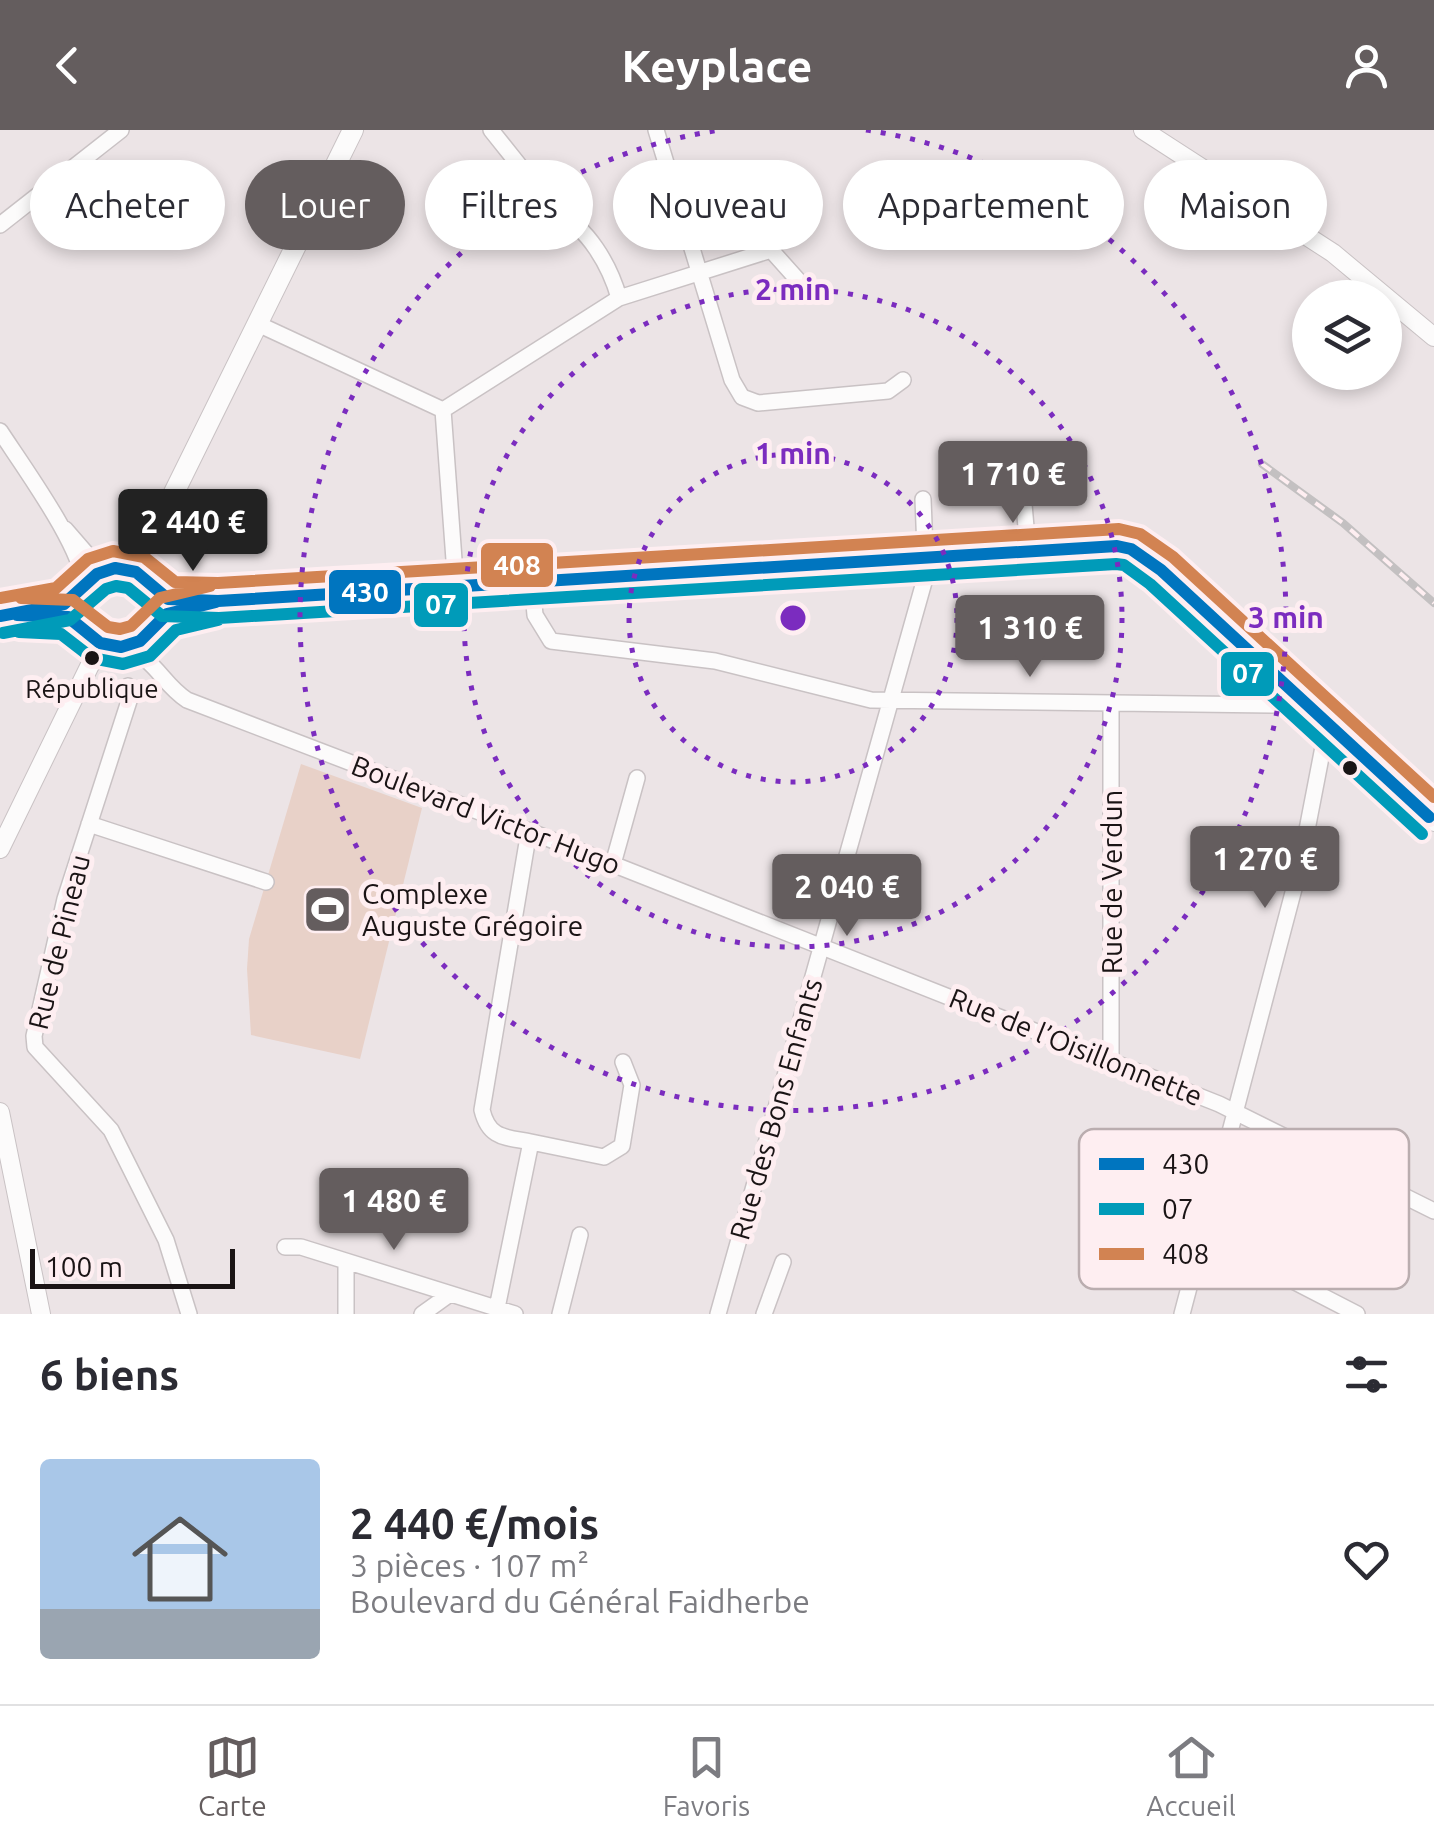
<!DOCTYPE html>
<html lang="fr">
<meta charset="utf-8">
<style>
:root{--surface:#fff;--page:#f7f7f7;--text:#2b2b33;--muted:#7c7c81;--line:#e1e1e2;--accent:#645d5e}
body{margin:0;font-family:Ubuntu,sans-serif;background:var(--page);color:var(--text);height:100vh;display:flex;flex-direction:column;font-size:38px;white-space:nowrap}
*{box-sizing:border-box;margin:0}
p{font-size:32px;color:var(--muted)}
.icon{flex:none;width:55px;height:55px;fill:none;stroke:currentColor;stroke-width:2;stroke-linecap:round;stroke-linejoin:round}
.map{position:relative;height:1184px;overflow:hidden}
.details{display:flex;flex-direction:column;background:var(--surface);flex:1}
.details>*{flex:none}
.hud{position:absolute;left:30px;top:30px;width:1375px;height:90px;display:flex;gap:20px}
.buttons{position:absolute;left:1292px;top:150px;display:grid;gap:20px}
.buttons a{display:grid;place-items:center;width:110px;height:110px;border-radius:50%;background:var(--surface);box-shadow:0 5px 15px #0003;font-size:50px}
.scale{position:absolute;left:30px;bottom:25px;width:205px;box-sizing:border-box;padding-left:10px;border:5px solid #1a1415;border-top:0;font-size:28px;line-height:35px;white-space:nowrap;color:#1a1415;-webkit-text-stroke:8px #feeef1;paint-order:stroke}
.price{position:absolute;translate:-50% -85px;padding:0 22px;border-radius:10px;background:var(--accent);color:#fff;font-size:32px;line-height:65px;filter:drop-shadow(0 2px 5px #0008)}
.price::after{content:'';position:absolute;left:50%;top:60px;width:30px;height:22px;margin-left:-15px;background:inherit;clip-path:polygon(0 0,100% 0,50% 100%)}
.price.selected{background:#222;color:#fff}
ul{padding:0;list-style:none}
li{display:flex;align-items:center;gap:30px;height:250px;padding:0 40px}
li+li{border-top:2px solid var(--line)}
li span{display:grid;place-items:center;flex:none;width:280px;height:200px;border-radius:10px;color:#555}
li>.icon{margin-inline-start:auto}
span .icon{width:120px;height:120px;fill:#fffc;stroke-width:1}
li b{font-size:42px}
h2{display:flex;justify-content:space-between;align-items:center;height:120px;padding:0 40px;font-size:42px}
.tag{padding:0 35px;border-radius:45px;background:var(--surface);box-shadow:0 5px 15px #0003;font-size:35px;line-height:90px}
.tag.selected{background:var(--accent);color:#fff}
header{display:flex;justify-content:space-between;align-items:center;height:130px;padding:0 40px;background:var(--accent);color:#fff;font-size:45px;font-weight:700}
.tabs{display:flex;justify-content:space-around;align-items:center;height:140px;border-top:2px solid var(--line);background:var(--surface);font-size:28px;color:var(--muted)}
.tabs a{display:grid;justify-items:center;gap:5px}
.tabs .selected{color:var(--accent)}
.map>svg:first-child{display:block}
.green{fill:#e8d1c8}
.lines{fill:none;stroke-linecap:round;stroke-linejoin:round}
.minor-casing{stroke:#c9c2c4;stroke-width:18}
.tertiary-casing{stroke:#c9c2c4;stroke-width:20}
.secondary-casing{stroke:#c9c2c4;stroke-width:22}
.minor{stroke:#fcfbfb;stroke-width:15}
.tertiary{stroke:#fcfbfb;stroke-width:18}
.secondary{stroke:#fcfbfb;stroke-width:20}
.rail-casing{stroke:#c3c0c1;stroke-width:8}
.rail{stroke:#feeef1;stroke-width:4;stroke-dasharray:11;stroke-linecap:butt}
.bus-1-casing{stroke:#feeef1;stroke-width:20}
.bus-2-casing{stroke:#feeef1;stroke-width:20}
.bus-3-casing{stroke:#feeef1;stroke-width:20}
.bus-1{stroke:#0075bf;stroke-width:12}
.bus-2{stroke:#009bb9;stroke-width:12}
.bus-3{stroke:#d28352;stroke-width:12}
.ring{fill:none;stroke:#7b2cbf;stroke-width:5;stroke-dasharray:5 10}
.bus-dot{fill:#1a1415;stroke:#feeef1;stroke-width:4}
.labels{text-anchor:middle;stroke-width:10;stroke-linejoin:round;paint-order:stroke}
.bus-label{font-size:26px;fill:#1a1415;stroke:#feeef1}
.street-label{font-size:28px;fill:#1a1415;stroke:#feeef1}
.poi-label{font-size:28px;fill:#1a1415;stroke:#feeef1;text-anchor:start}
.key{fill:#feeef1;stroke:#baadaf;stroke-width:2.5}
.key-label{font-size:28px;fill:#1a1415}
.centre{fill:#7b2cbf;stroke:#feeef1;stroke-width:5}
.ring-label{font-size:30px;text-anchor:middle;font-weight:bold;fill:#7b2cbf;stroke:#feeef1;stroke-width:10;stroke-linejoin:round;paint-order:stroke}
.line-badge{stroke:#feeef1;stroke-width:4}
.badge-label{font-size:28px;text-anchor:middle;font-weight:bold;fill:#fff}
</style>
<header><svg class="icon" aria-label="back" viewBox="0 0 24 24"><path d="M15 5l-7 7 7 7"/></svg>Keyplace<svg class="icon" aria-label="person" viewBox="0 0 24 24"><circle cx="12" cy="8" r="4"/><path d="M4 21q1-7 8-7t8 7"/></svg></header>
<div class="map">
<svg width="1434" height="1184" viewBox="0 0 1434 1184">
<rect width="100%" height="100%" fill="#ece4e6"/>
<path class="green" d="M301,634L422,678L360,929L251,905L247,839L249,809Z"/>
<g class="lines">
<defs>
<path id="minor" d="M491,0L523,40
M656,0L732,250L742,267L758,273L888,261L903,250
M557,83C588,97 610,136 619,168
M0,95L121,0
M260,195L443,280L456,457
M443,280L619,168L771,120L805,158
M0,301C20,332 89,426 83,459
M1023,363L1028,420
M65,399L91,429L115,438
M532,452L535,485L551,511L715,531L871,570L1273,575L1295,567
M121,517C156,527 160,552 187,570L529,701L1219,974L1434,1081
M128,556L129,571L65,769L34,906L35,917L111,1000L166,1110L189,1184
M89,694L266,752
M613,734L637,648
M1111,930V574
M531,1012L604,1027L622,1016L632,955L623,932
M1204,1105L1357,1184
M285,1117H301L515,1184
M346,1132V1184
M497,1178L531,1012C505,1007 489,1009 482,980L529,701
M422,1184L450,1164
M560,1184L580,1105
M718,1184L926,445L923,369
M764,1184L783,1132
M1182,1184L1300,736L1323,617L1332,600"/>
<path id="tertiary" d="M1143,0L1333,123L1434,207
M0,719L90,535L99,526L121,517
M0,982L41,1184"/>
<path id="secondary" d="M115,438L132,430L161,389L353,0
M151,455L168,469L218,471L1117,416L1131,419L1161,440L1434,691
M16,485C33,488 54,482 70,487C93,496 104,537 142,509C179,482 143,423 102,442C77,453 74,479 85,500"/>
</defs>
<use href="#minor" class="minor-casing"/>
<use href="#tertiary" class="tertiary-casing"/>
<use href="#secondary" class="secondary-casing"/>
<use href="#minor" class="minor"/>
<use href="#tertiary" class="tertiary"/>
<use href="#secondary" class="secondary"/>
<defs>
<path id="rail" d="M1262,334L1343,393L1434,473"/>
</defs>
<use href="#rail" class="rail-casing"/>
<use href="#rail" class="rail"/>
<defs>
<path id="bus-1" d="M17,485L68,487L100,513L121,517L140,511L167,484L216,472
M0,486L64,474L97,444L115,438L136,442L168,469L218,471L1117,416L1131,419L1161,440L1429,687"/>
<path id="bus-2" d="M19,502L61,504L92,528L123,534L150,526L176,500L218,490
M3,503L70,490L106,459L116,456L128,458L162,486L219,488L1116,434L1124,435L1150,454L1422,704"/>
<path id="bus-3" d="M0,468L56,458L88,429L113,421L144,427L175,452L218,453L1119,399L1140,404L1173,427L1434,667
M21,468L73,470L108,497L120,499L131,496L160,468L210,456"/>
</defs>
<use href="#bus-1" class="bus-1-casing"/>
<use href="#bus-2" class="bus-2-casing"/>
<use href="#bus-3" class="bus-3-casing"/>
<use href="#bus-1" class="bus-1"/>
<use href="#bus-2" class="bus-2"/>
<use href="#bus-3" class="bus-3"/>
</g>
<g class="ring">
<circle cx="793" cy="488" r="164"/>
<circle cx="793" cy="488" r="329"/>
<path d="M866 0A493 493 0 1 1 720 0"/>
</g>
<defs>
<symbol id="stadium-square" viewBox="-11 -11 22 22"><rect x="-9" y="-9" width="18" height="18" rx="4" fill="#645d5e" stroke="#feeef1"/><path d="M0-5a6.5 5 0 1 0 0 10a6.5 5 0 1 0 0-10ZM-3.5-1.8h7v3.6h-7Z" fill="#fff"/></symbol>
</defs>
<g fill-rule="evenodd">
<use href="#stadium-square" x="300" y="752" width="55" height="55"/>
</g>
<g class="bus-dot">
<circle cx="92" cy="528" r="9"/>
<circle cx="1350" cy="638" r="9"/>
</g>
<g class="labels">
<g class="bus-label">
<text x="92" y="568">République</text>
</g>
<g class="street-label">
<text transform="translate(486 685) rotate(21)" y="10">Boulevard Victor Hugo</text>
<text transform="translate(1112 752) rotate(-90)" y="10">Rue de Verdun</text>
<text transform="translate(59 812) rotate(-76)" y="10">Rue de Pineau</text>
<text transform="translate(1076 917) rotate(22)" y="10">Rue de l’Oisillonnette</text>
<text transform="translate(776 979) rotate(-74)" y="10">Rue des Bons Enfants</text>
</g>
<g class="poi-label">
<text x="362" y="774">Complexe<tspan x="362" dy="32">Auguste Grégoire</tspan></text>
</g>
</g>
<rect x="1079" y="999" width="330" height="160" rx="15" class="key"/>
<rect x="1099" y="1028" width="45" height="12" fill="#0075bf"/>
<rect x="1099" y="1073" width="45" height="12" fill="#009bb9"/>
<rect x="1099" y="1118" width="45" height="12" fill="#d28352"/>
<g class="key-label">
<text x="1162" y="1044">430</text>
<text x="1162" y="1089">07</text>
<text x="1162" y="1134">408</text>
</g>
<circle cx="793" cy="488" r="15" class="centre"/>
<g class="ring-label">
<text x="793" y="170">2 min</text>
<text x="793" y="334">1 min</text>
<text x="1286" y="498">3 min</text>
</g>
<g class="line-badge">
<rect x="479" y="411" width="76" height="48" rx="10" fill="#d28352"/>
<rect x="327" y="438" width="76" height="48" rx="10" fill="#0075bf"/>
<rect x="412" y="451" width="58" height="48" rx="10" fill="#009bb9"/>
<rect x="1219" y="520" width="57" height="48" rx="10" fill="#009bb9"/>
</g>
<g class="badge-label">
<text x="517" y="445">408</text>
<text x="365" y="472">430</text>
<text x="441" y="484">07</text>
<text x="1248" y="553">07</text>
</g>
</svg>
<div class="buttons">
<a><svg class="icon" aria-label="layers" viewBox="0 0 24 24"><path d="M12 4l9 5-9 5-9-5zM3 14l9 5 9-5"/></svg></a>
</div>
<div class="scale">100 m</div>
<b class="price" style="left:1013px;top:396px">1 710 €</b>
<b class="price selected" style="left:193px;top:444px">2 440 €</b>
<b class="price" style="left:1030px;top:550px">1 310 €</b>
<b class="price" style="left:1265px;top:781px">1 270 €</b>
<b class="price" style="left:847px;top:809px">2 040 €</b>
<b class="price" style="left:394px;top:1123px">1 480 €</b>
<div class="hud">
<a class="tag">Acheter</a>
<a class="tag selected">Louer</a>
<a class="tag">Filtres</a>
<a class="tag">Nouveau</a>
<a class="tag">Appartement</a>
<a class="tag">Maison</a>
</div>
</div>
<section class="details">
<h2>6 biens<svg class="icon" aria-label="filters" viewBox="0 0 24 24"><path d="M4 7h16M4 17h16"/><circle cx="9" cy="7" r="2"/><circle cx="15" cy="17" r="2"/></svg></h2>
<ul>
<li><span style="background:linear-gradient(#a9c7e8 75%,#9aa5b1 0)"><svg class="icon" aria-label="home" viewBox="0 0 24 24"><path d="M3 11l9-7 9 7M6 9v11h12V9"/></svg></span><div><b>2 440 €/mois</b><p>3 pièces · 107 m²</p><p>Boulevard du Général Faidherbe</p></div><svg class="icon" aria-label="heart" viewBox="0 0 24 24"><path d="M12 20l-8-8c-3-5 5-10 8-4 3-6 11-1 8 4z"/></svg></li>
</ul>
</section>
<nav class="tabs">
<a class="selected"><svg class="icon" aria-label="map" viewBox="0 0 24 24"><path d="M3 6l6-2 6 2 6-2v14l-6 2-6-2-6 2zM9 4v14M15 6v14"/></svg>Carte</a>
<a><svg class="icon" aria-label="saved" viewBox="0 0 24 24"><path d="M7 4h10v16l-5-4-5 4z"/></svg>Favoris</a>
<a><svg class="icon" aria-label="home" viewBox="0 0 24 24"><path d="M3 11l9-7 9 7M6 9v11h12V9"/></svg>Accueil</a>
</nav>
